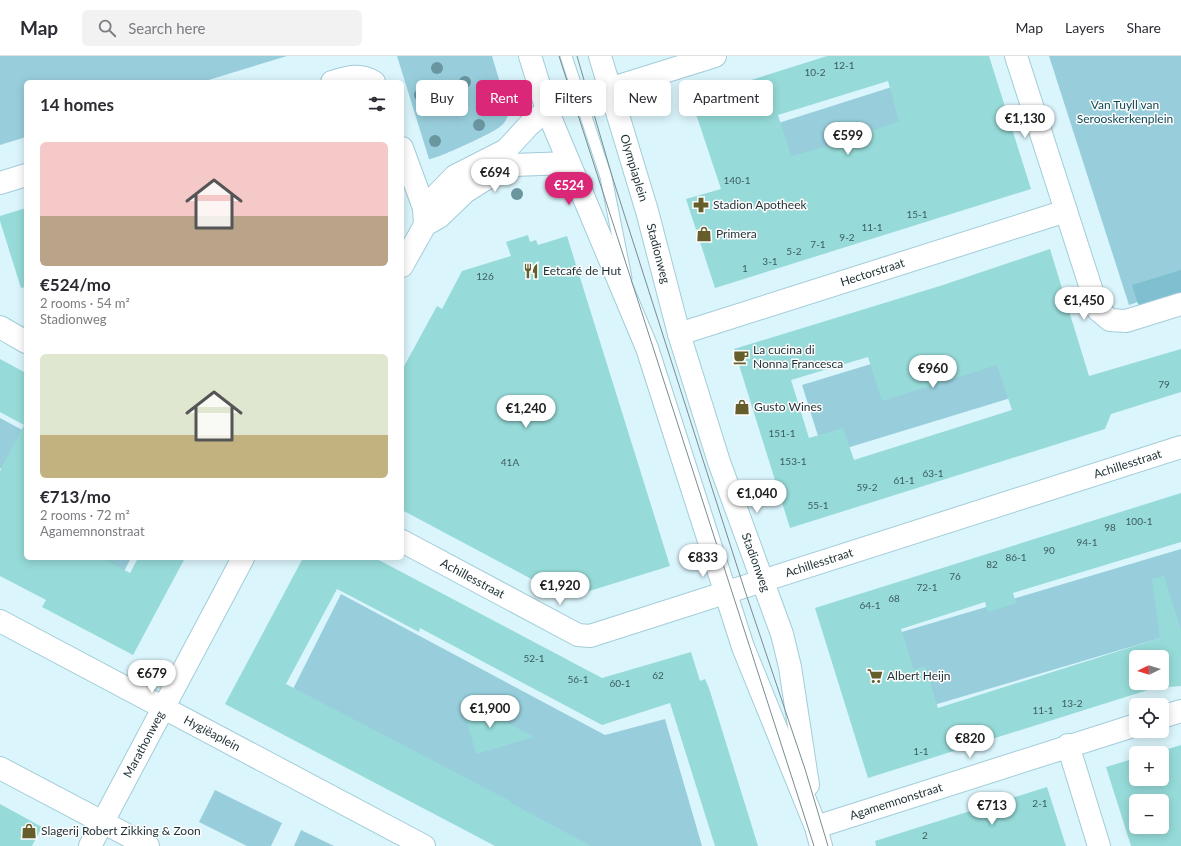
<!DOCTYPE html>
<meta charset="utf-8">
<style>
:root{--surface:#fff;--page:#f2f2f3;--text:#2b2b33;--muted:#7c7c81;--line:#e1e1e2;--accent:#db2777}
body{margin:0;font-family:Lato,sans-serif;background:var(--page);color:var(--text);height:100vh;display:flex;flex-direction:column;font-size:15px;white-space:nowrap}
*{box-sizing:border-box;margin:0}
p{font-size:13px;color:var(--muted)}
.icon{flex:none;width:22px;height:22px;fill:none;stroke:currentColor;stroke-width:2;stroke-linecap:round;stroke-linejoin:round}
.map{position:relative;flex:1;overflow:hidden}
.details{position:absolute;left:24px;top:24px;width:380px;height:480px;display:flex;flex-direction:column;background:var(--surface);border-radius:6px;box-shadow:0 2px 10px #0003}
.details>*{flex:none}
.top-card{position:absolute;left:416px;top:24px;width:380px;height:36px;display:flex;gap:8px}
.needle{width:26px;rotate:265deg}
.buttons{position:absolute;left:1129px;top:594px;display:grid;gap:8px}
.buttons a{display:grid;place-items:center;width:40px;height:40px;border-radius:6px;background:var(--surface);box-shadow:0 2px 10px #0003;font-size:20px}
.price{position:absolute;translate:-50% -34px;padding:0 9px;border-radius:14px;background:#fff;color:#222;font-size:13px;line-height:26px;filter:drop-shadow(0 1px 2px #0008)}
.price::after{content:'';position:absolute;left:50%;top:24px;width:12px;height:9px;margin-left:-6px;background:inherit;clip-path:polygon(0 0,100% 0,50% 100%)}
.price.selected{background:var(--accent);color:#fff}
ul{padding:0;list-style:none}
li{display:grid;align-content:center;gap:8px;height:212px;padding:0 16px}
li span{display:grid;place-items:center;height:124px;border-radius:6px;color:#555}
li>.icon{margin-inline-start:auto}
span .icon{width:72px;height:72px;fill:#fffc;stroke-width:1}
li b{font-size:17px}
h2{display:flex;justify-content:space-between;align-items:center;height:48px;padding:0 16px;font-size:17px}
.tag{padding:0 14px;border-radius:6px;background:var(--surface);box-shadow:0 2px 10px #0003;font-size:14px;line-height:36px}
.tag.selected{background:var(--accent);color:#fff}
header{display:flex;align-items:center;gap:24px;box-sizing:border-box;height:56px;padding:0 20px;background:var(--surface);border-bottom:1px solid var(--line)}
header strong{font-size:19px}
nav{display:flex;gap:22px;margin-inline-start:auto;font-size:14px}
.search{width:280px;height:36px;background:var(--page);display:flex;align-items:center;gap:10px;box-sizing:border-box;padding:0 14px;border-radius:6px;color:var(--muted);font-size:15px}
.map>svg:first-child{display:block}
.green{fill:#98cedc}
.forest{fill:#7fbfd0}
.building{fill:#96dbd9;fill-rule:evenodd}
.lines{fill:none;stroke-linecap:round;stroke-linejoin:round}
.service-casing{stroke:#a2ccd8;stroke-width:13}
.minor-casing{stroke:#a2ccd8;stroke-width:24}
.tertiary-casing{stroke:#a2ccd8;stroke-width:24}
.secondary-casing{stroke:#a2ccd8;stroke-width:24}
.service{stroke:#fff;stroke-width:11}
.minor{stroke:#fff;stroke-width:22}
.tertiary{stroke:#fff;stroke-width:22}
.secondary{stroke:#fff;stroke-width:22}
.tram{stroke:#788d93;stroke-width:1}
.tree{fill:#6a96a0}
.labels{text-anchor:middle;stroke-width:3;stroke-linejoin:round;paint-order:stroke}
.number-label{font-size:10px;fill:#3d5b5e}
.park-label{font-size:12px;fill:#0e4854;stroke:#fdfdfd}
.street-label{font-size:12px;fill:#1f3035;stroke:#fdfdfd}
.poi-label{font-size:12px;fill:#1f3035;stroke:#fdfdfd;text-anchor:start}
</style>
<header>
<strong>Map</strong>
<div class="search"><svg class="icon" aria-label="search" viewBox="0 0 24 24"><circle cx="10" cy="10" r="6"/><path d="M15 15l6 6"/></svg>Search here</div>
<nav><a>Map</a><a>Layers</a><a>Share</a></nav>
</header>
<div class="map">
<svg width="1181" height="790" viewBox="0 0 1181 790">
<rect width="100%" height="100%" fill="#dbf5fc"/>
<path class="green" d="M0,0H287L202,26H26V81L0,89Z
M397,0H492L509,57C507,62 505,67 501,70C495,76 435,104 429,103Z
M1049,0H1181V232L1129,249Z
M942,15L970,101L779,159L753,75Z
M1022,262L1043,332L824,399L802,329Z
M0,362L26,376V426L0,412Z
M1181,493V576L917,654L895,578Z
M104,502H131L111,540L91,530Z
M341,538L605,679L665,663L702,790H577L293,633Z
M215,734L282,767L271,790H247L199,766Z
M301,774L334,790H294Z"/>
<path class="forest" d="M1181,214V238L1139,251L1132,229Z"/>
<path class="building" d="M827,0H989L1031,133L715,232L686,143L721,133L691,43ZM888,25L899,65L836,88L791,100L778,59Z
M26,152V231L21,232L0,165V160Z
M528,179L530,186L536,184L538,189L567,180L670,510L567,542L402,454V314L437,250L442,253L462,215L511,200L506,186Z
M1050,193L1089,320L1181,293V336L1111,358L1105,373L790,472L734,293L943,229ZM868,301L882,345L997,309L1012,354L854,404L843,372L809,382L791,324Z
M0,303L26,317V502H102L130,517L138,502H185L133,599L42,551L46,544L0,520V415L24,369L0,356Z
M1181,437V486L1013,537L1016,547L988,556L985,546L901,573L914,614L925,610L938,652L1160,582L1152,523L1164,520L1181,574V630L1168,631L1167,628L868,722L815,552ZM1136,601H1162V627H1136Z
M303,502H375L602,622L691,596L700,625L705,623L709,632L758,790H715L670,647L602,669L420,572L419,576L337,533L286,628L512,746L511,747L591,790H495L225,648Z
M460,641L534,681L476,698Z
M1181,689V790H1131L1106,711L1136,702V723H1162V697H1155ZM1136,745H1162V771H1136Z
M1047,731L1066,790H876L875,785Z
M0,748L42,771L32,790H0Z"/>
<g class="lines">
<defs>
<path id="service" d="M566,0L606,121L626,222"/>
<g id="minor">
<path d="M1016,0L1098,254L1110,264L1126,265L1181,248"/>
<path d="M332,26C348,21 360,17 374,26"/>
<path d="M609,33L715,0"/>
<path d="M402,92L424,152"/>
<path d="M0,127L26,119"/>
<path d="M0,271L26,286"/>
<path id="s1" d="M679,278L1066,155"/>
<path id="s2" d="M402,485L578,579L590,580L1181,391"/>
<path id="s3" d="M0,565L424,790"/>
<path d="M1162,661L1181,655"/>
<path d="M1068,689L1099,790"/>
<path d="M0,712L148,790"/>
<path id="s4" d="M816,771L1136,669"/>
</g>
<g id="tertiary">
<path d="M425,169L424,152L455,120L506,94L529,69L547,54"/>
<path d="M425,169L439,161L465,136L495,117L513,109L569,107"/>
<path d="M402,210L425,169"/>
<path id="s5" d="M90,790L243,502"/>
</g>
<g id="secondary">
<path d="M530,0L547,54L647,292L743,591L816,771L821,790"/>
<path id="s6" d="M600,0L647,155L679,278L719,406L782,578L790,611L808,729"/>
</g>
</defs>
<use href="#service" class="service-casing"/>
<use href="#minor" class="minor-casing"/>
<use href="#tertiary" class="tertiary-casing"/>
<use href="#secondary" class="secondary-casing"/>
<use href="#service" class="service"/>
<use href="#minor" class="minor"/>
<use href="#tertiary" class="tertiary"/>
<use href="#secondary" class="secondary"/>
<path class="tram" d="M559,0L814,790
M577,0L612,120L744,532L805,713L828,790"/>
</g>
<g class="tree">
<circle cx="437" cy="12" r="6"/>
<circle cx="465" cy="26" r="6"/>
<circle cx="420" cy="39" r="6"/>
<circle cx="491" cy="42" r="6"/>
<circle cx="450" cy="53" r="6"/>
<circle cx="479" cy="69" r="6"/>
<circle cx="435" cy="85" r="6"/>
<circle cx="517" cy="138" r="6"/>
</g>
<defs>
<symbol id="pharmacy-bare" viewBox="-9 -9 18 18"><path d="M-2-6h4v4h4v4h-4v4h-4v-4h-4v-4h4Z" fill="#655d2a" stroke="#fdfdfd" stroke-width="2.5" paint-order="stroke"/></symbol>
<symbol id="shop-bare" viewBox="-9 -9 18 18"><path d="M-5-2.5h2.3a2.7 3.5 0 0 1 5.4 0H5L5.5 6h-11ZM-1.5-2.5h3a1.5 2.3 0 0 0-3 0Z" fill="#655d2a" stroke="#fdfdfd" stroke-width="2.5" paint-order="stroke"/></symbol>
<symbol id="restaurant-bare" viewBox="-9 -9 18 18"><path d="M-5-6h1v4h1v-4h1v4h1v-4h1v5L-1.5 .5V6h-2V.5L-5-1ZM5-6V6H3V1.5H1.5Q1.5-4 5-6Z" fill="#655d2a" stroke="#fdfdfd" stroke-width="2.5" paint-order="stroke"/></symbol>
<symbol id="cafe-bare" viewBox="-9 -9 18 18"><path d="M-5.5-4.5H6V0H3Q3 3.5 0 3.5H-2.5Q-5.5 3.5-5.5 0ZM3-3.2v2h1.7v-2ZM-6 4.5H4V6H-6Z" fill="#655d2a" stroke="#fdfdfd" stroke-width="2.5" paint-order="stroke"/></symbol>
<symbol id="supermarket-bare" viewBox="-9 -9 18 18"><path d="M-6-5.5h2.5l.6 2H6L4.5 2H-2.5L-4.4-4H-6ZM-1.5 3.2a1.3 1.3 0 1 0 .1 0ZM3 3.2a1.3 1.3 0 1 0 .1 0Z" fill="#655d2a" stroke="#fdfdfd" stroke-width="2.5" paint-order="stroke"/></symbol>
</defs>
<g fill-rule="evenodd">
<use href="#pharmacy-bare" x="690" y="138" width="22" height="22"/>
<use href="#shop-bare" x="693" y="167" width="22" height="22"/>
<use href="#restaurant-bare" x="520" y="204" width="22" height="22"/>
<use href="#cafe-bare" x="730" y="290" width="22" height="22"/>
<use href="#shop-bare" x="731" y="340" width="22" height="22"/>
<use href="#supermarket-bare" x="864" y="609" width="22" height="22"/>
<use href="#shop-bare" x="18" y="764" width="22" height="22"/>
</g>
<g class="labels">
<g class="number-label">
<text x="844" y="13">12-1</text>
<text x="815" y="20">10-2</text>
<text x="737" y="128">140-1</text>
<text x="917" y="162">15-1</text>
<text x="872" y="175">11-1</text>
<text x="847" y="185">9-2</text>
<text x="818" y="192">7-1</text>
<text x="794" y="199">5-2</text>
<text x="770" y="209">3-1</text>
<text x="745" y="216">1</text>
<text x="485" y="224">126</text>
<text x="1164" y="332">79</text>
<text x="782" y="381">151-1</text>
<text x="793" y="409">153-1</text>
<text x="510" y="410">41A</text>
<text x="933" y="421">63-1</text>
<text x="904" y="428">61-1</text>
<text x="867" y="435">59-2</text>
<text x="818" y="453">55-1</text>
<text x="1139" y="469">100-1</text>
<text x="1110" y="475">98</text>
<text x="1087" y="490">94-1</text>
<text x="1049" y="498">90</text>
<text x="1016" y="505">86-1</text>
<text x="992" y="512">82</text>
<text x="955" y="524">76</text>
<text x="927" y="535">72-1</text>
<text x="894" y="546">68</text>
<text x="870" y="553">64-1</text>
<text x="534" y="606">52-1</text>
<text x="658" y="623">62</text>
<text x="578" y="627">56-1</text>
<text x="620" y="631">60-1</text>
<text x="1072" y="651">13-2</text>
<text x="1043" y="658">11-1</text>
<text x="921" y="699">1-1</text>
<text x="1040" y="751">2-1</text>
<text x="925" y="783">2</text>
</g>
<g class="park-label">
<text x="1125" y="53">Van Tuyll van<tspan x="1125" dy="14">Serooskerkenplein</tspan></text>
</g>
<g class="street-label">
<text dy="4" stroke="none"><textPath href="#s6" startOffset="117">Olympiaplein</textPath></text>
<text dy="4" stroke="none"><textPath href="#s6" startOffset="206">Stadionweg</textPath></text>
<text dy="4" stroke="none"><textPath href="#s1" startOffset="203">Hectorstraat</textPath></text>
<text dy="4" stroke="none"><textPath href="#s2" startOffset="776">Achillesstraat</textPath></text>
<text dy="4" stroke="none"><textPath href="#s6" startOffset="530">Stadionweg</textPath></text>
<text dy="4" stroke="none"><textPath href="#s2" startOffset="452">Achillesstraat</textPath></text>
<text dy="4" stroke="none"><textPath href="#s2" startOffset="80">Achillesstraat</textPath></text>
<text dy="4" stroke="none"><textPath href="#s3" startOffset="240">Hygiëaplein</textPath></text>
<text dy="4" stroke="none"><textPath href="#s5" startOffset="115">Marathonweg</textPath></text>
<text dy="4" stroke="none"><textPath href="#s4" startOffset="84">Agamemnonstraat</textPath></text>
</g>
<g class="poi-label">
<text x="713" y="153">Stadion Apotheek</text>
<text x="716" y="182">Primera</text>
<text x="543" y="219">Eetcafé de Hut</text>
<text x="753" y="298">La cucina di<tspan x="753" dy="14">Nonna Francesca</tspan></text>
<text x="754" y="355">Gusto Wines</text>
<text x="887" y="624">Albert Heijn</text>
<text x="41" y="779">Slagerij Robert Zikking &amp; Zoon</text>
</g>
</g>
</svg>
<div class="buttons">
<a><svg class="needle" viewBox="-14 -14 28 28"><path d="M0-13l5 13h-10z" fill="#e53935"/><path d="M0 13l5-13h-10z" fill="#7c7c81"/></svg></a>
<a><svg class="icon" aria-label="locate" viewBox="0 0 24 24"><circle cx="12" cy="12" r="6"/><path d="M12 2v4M12 18v4M2 12h4M18 12h4"/></svg></a>
<a>+</a>
<a>−</a>
</div>
<b class="price" style="left:1025px;top:83px">€1,130</b>
<b class="price" style="left:848px;top:100px">€599</b>
<b class="price" style="left:495px;top:137px">€694</b>
<b class="price selected" style="left:569px;top:150px">€524</b>
<b class="price" style="left:1084px;top:265px">€1,450</b>
<b class="price" style="left:933px;top:333px">€960</b>
<b class="price" style="left:526px;top:373px">€1,240</b>
<b class="price" style="left:757px;top:458px">€1,040</b>
<b class="price" style="left:703px;top:522px">€833</b>
<b class="price" style="left:560px;top:550px">€1,920</b>
<b class="price" style="left:152px;top:638px">€679</b>
<b class="price" style="left:490px;top:673px">€1,900</b>
<b class="price" style="left:970px;top:703px">€820</b>
<b class="price" style="left:992px;top:770px">€713</b>
<div class="top-card">
<a class="tag">Buy</a>
<a class="tag selected">Rent</a>
<a class="tag">Filters</a>
<a class="tag">New</a>
<a class="tag">Apartment</a>
</div>
<section class="details">
<h2>14 homes<svg class="icon" aria-label="filters" viewBox="0 0 24 24"><path d="M4 7h16M4 17h16"/><circle cx="9" cy="7" r="2"/><circle cx="15" cy="17" r="2"/></svg></h2>
<ul>
<li><span style="background:linear-gradient(#f6c9c9 60%,#b9a48a 0)"><svg class="icon" aria-label="home" viewBox="0 0 24 24"><path d="M3 11l9-7 9 7M6 9v11h12V9"/></svg></span><div><b>€524/mo</b><p>2 rooms · 54 m²</p><p>Stadionweg</p></div></li>
<li><span style="background:linear-gradient(#dfe7d0 65%,#c2b280 0)"><svg class="icon" aria-label="home" viewBox="0 0 24 24"><path d="M3 11l9-7 9 7M6 9v11h12V9"/></svg></span><div><b>€713/mo</b><p>2 rooms · 72 m²</p><p>Agamemnonstraat</p></div></li>
</ul>
</section>
</div>
